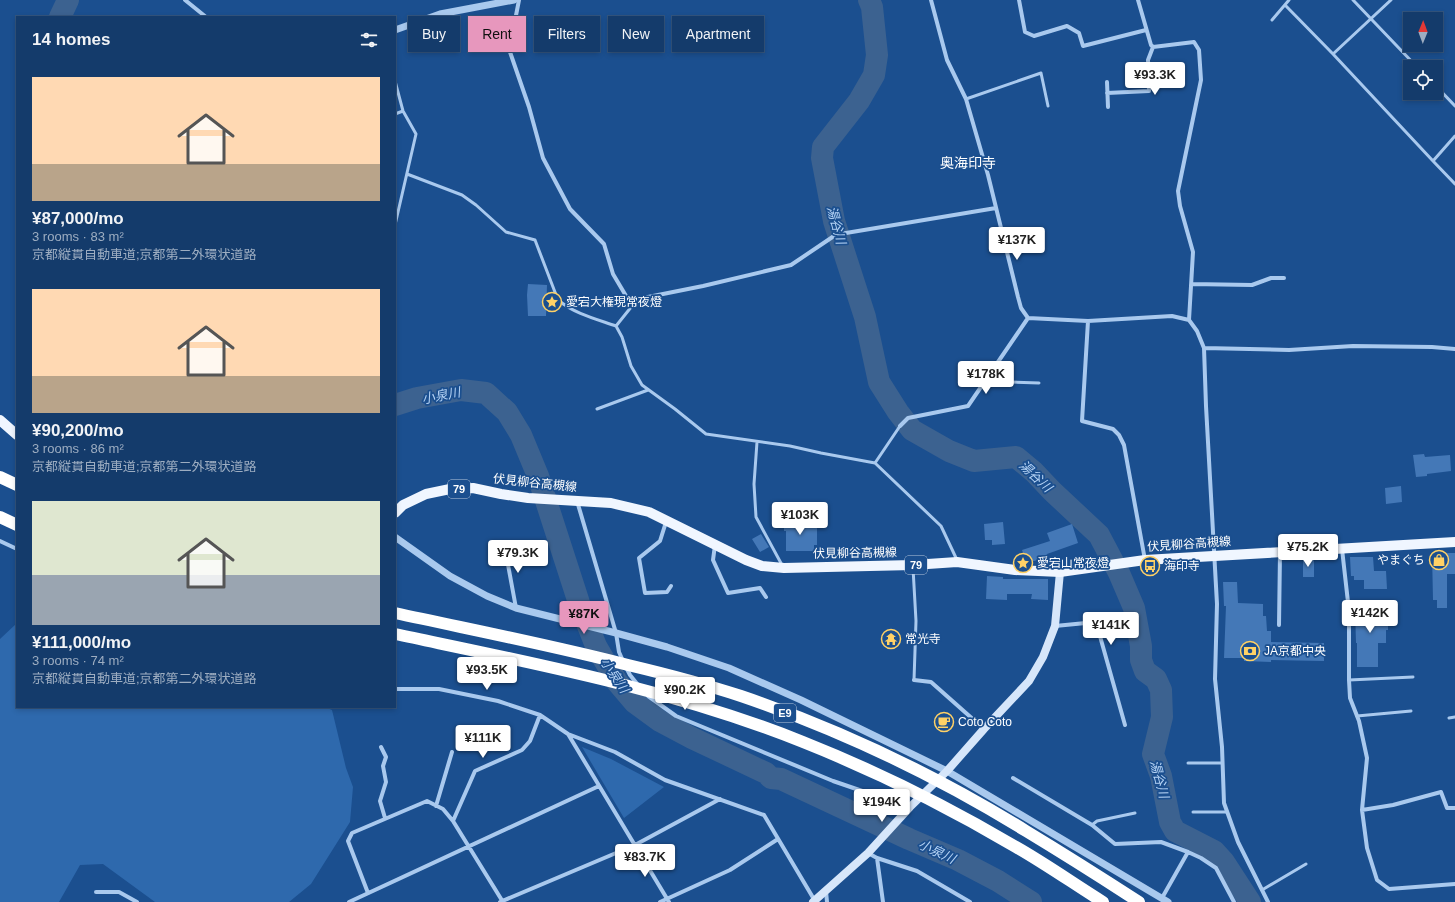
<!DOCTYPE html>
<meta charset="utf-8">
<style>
:root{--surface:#143b6b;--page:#1d4271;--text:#f1f3f6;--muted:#9dadc1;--line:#33557e;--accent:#e797bd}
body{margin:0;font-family:Arial,"Noto Sans JP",sans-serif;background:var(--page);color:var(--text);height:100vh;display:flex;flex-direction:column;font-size:15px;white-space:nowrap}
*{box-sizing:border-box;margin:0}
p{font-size:13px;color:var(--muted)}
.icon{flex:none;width:22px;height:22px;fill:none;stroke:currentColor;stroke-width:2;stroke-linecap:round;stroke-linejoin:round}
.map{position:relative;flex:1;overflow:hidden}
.panel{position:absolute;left:16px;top:16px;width:380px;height:692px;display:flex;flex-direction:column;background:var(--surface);border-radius:0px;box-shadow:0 2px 6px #0003,0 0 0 1px var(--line)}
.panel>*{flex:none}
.hud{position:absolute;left:408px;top:16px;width:380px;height:36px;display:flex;gap:8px}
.needle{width:26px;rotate:1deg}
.fabs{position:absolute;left:1403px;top:12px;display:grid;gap:8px}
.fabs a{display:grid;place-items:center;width:40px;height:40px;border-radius:0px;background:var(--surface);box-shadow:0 2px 6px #0003,0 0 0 1px var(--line);font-size:20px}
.price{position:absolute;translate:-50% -34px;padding:0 9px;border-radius:4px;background:#fff;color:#222;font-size:13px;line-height:26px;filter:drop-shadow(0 1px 2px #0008)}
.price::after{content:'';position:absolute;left:50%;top:24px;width:12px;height:9px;margin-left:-6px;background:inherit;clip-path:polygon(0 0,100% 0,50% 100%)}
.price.current{background:var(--accent);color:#111}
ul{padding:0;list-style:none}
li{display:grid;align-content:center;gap:8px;height:212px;padding:0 16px}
li span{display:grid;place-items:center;height:124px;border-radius:0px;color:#555}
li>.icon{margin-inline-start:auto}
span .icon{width:72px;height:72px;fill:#fffc;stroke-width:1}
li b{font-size:17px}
h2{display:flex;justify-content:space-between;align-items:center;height:48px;padding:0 16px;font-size:17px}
.tag{padding:0 14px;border-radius:0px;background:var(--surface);box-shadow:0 2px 6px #0003,0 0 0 1px var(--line);font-size:14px;line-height:36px}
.tag.current{background:var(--accent);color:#111}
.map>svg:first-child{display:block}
.green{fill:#2e69ad}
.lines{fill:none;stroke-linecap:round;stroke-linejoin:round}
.river{stroke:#3c6290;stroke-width:22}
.building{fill:#4478b7}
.service{stroke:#a9c9ee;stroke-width:3}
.minor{stroke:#a9c9ee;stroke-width:4}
.tertiary{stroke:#a9c9ee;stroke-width:7}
.secondary{stroke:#d6e6fa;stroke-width:8}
.primary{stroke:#f0f6ff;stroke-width:10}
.motorway{stroke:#fff;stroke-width:12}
.motorway-bridge{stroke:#fff;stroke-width:12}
.labels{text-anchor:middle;stroke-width:3.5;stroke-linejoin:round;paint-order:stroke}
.shield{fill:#1b4f8f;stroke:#bbcadd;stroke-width:1}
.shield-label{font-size:11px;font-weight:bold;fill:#fff}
.poi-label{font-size:12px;fill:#fff;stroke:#1b4f8f;text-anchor:start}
.street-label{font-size:12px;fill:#fff;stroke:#1b4f8f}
.water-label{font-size:13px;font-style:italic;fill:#b5d3f5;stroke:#1b4f8f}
.quarter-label{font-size:14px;fill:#fff;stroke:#1b4f8f}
</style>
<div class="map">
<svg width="1455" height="902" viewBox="0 0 1455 902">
<rect width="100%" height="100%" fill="#1b4f8f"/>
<path class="green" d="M17,623V707H325L332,710L346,768L353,787L350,822L311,884L289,902H155L103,864L80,865L59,902H0V639Z
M582,747L611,759L664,787L624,818Z"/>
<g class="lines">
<path class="river" d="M869,0L872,7L877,55L874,75L859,101L823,147L822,158L834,221L865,317L879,382L898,412L912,430L949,451L974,461L1016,457L1034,472L1052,491L1099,535L1119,573L1134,608L1141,646V660L1145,671L1156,679L1161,690L1162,717L1153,754L1161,776L1170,822L1175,831L1214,851L1224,862L1250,902
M60,17L68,0
M395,405L417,398L461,390L486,393L507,412L521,435L538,476L579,603L596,646L617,682L634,702L660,721L692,738L766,773L771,778L781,779L909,839L958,860L998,881L1031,902"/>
</g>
<path class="building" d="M528,284L547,285L546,316H528L527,295Z
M1424,454L1425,457L1450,455L1451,471L1427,474V476L1416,477L1413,455Z
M1401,486L1402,502L1386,504L1385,488Z
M784,518H793V523H817V545H814V551H786V531H784Z
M1003,522L1005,544L992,545V540H985L984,524Z
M1072,524L1078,543L1047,554L1048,557L1027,563L1022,550L1050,541L1047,533Z
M761,534L769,547L760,552L752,539Z
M1432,553H1455V574H1447V608H1437V600H1433Z
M1350,557H1373L1374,571H1386L1387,589H1364V580H1354V576H1351Z
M1303,559H1314V577H1303Z
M987,576L1003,577V579H1048V600L1031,599L1032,594H1007V600L986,599Z
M1223,582H1237L1238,603L1263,604V616H1266L1267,631H1271V642L1324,643V661L1271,660V662L1244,661V658H1224L1226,606H1224Z
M1390,608V618H1388V630H1386V643H1378V667H1357V643H1356L1355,609Z"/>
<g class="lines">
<path class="service" d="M1353,0L1417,67
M1285,5L1333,54L1433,161
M1272,20L1289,0
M1333,54L1391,0
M395,81L403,111L416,134L395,225
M1436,86L1455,106
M966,99L1041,73L1048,106
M395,114L403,111
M1455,136L1433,161L1455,184
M407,174L462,195L476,205L506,232L535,240L558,300C575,314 596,319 616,326
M632,306L616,326L622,337L631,366L642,385L675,409L706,434L790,446L821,453L875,463L900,426
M986,381L1039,383
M597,409L648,390
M757,442L754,484L756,517L782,565
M875,463L941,526L957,560
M913,568L916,621L914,680
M1349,680L1413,677
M1357,716L1411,711
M1449,718L1455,717
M1188,763H1222
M1193,812H1227
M1092,825L1097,821L1135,813
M1262,890L1306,864"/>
<path class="minor" d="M185,0L206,17
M519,0L511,41L510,52L529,107L543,158L570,209L604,244L613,274L632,306L648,297L703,286L791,265L834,236L846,233L996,208
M931,0L947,60L966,99L988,175L1018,297L1021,308L1028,318
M1019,0L1025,32L1034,36L1067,26L1079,33L1083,46L1146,30
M1138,0L1151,45L1153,47L1194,42L1199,50L1201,80L1178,191L1180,206L1193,252L1189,320
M1107,82L1108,107
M1107,93L1149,91L1148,60L1153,47
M1191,284L1252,285L1271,278H1284
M1028,318L1088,321L1172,316L1189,320L1197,331L1204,348L1206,406L1217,604L1215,679L1222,747L1224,803L1238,842L1268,902
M1088,321L1082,421L1113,429L1119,435L1124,445L1145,560
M1204,348L1289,350L1353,346L1432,347L1455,349
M900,426L908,418L968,406L1028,318
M577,501L616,633L619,652L623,661
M666,522L660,541L639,558L645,593L667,592L671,586
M0,541L17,549
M504,543L516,608
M715,545L713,560L728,593L760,588L766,597
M1342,549L1349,611V680L1350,698L1359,721L1367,758L1362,810L1367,848L1377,880L1389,889L1455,884
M1279,625L1280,553
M1055,626L1096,622L1125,725
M626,667L630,675L638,685
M914,680L931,682L984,729
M395,689H439L498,701L540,715L568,734L615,752L665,780L764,815L815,901
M648,696L676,716L833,781L909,807
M568,734L669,902
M381,747L386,757L383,766L386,782L380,801L385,818
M1013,778L1092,825L1115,844L1161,842L1188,852
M436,806L452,752
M1362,810L1393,805L1441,792L1447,808H1455
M453,821L475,771L522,750L530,741L540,715
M868,853L877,858L917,871L970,902
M877,858L883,902
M826,891L827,902
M96,892H119L137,902
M368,893L348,841L352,833L427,801L443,809L453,821L503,902
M1162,898L1188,852L1201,858L1216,868L1234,902
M349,902L599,786
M500,902L635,845L720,799
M660,902L730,870L778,839"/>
<path class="tertiary" d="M395,30L440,14L514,0
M395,537L450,576L487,596L516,608L616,633L667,647L729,668L801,700L947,771L1168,902"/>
<path class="secondary" d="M813,902L868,853L910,807L947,771L984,729L1029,681L1043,657L1055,626L1060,572"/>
<path class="primary" d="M0,420L17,435
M395,513L403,505L426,494L450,489L473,488L501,494L528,498L611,503L649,512L746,560L762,566L784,568L913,565L957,562L1015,570L1060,572L1145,560L1455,542"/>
<path class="motorway" d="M0,477L17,485
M0,517L17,525"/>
<path class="motorway-bridge" d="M395,613C473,630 551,645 628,665C666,674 704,684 741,696C841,730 937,776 1026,831C1064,854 1102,878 1139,902
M395,634C532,663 671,689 803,742C876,771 948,807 1016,847C1046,864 1074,884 1103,902"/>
</g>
<defs>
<symbol id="sight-ring" viewBox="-11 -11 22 22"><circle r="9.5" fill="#1b4f8f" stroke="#ffd166" stroke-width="1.5"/><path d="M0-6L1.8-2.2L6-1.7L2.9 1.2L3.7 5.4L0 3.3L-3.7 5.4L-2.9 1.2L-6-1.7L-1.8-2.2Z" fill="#ffd166"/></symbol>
<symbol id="shop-ring" viewBox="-11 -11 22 22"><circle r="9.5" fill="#1b4f8f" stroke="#ffd166" stroke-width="1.5"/><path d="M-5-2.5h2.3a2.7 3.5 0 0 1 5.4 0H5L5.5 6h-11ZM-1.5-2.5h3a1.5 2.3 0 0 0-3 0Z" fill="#ffd166"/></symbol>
<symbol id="bus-ring" viewBox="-11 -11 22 22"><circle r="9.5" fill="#1b4f8f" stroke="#ffd166" stroke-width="1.5"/><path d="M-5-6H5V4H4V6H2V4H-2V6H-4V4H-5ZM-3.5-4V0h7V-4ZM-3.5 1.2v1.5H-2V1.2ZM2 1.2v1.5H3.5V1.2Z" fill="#ffd166"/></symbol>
<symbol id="temple-ring" viewBox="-11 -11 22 22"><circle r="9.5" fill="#1b4f8f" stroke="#ffd166" stroke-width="1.5"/><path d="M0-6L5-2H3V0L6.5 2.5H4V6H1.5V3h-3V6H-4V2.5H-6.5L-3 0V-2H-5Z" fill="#ffd166"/></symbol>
<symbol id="bank-ring" viewBox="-11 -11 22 22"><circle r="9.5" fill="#1b4f8f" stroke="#ffd166" stroke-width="1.5"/><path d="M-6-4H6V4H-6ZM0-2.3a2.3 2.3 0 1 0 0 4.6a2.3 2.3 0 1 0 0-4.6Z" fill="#ffd166"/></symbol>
<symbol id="cafe-ring" viewBox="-11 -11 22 22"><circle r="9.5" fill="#1b4f8f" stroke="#ffd166" stroke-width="1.5"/><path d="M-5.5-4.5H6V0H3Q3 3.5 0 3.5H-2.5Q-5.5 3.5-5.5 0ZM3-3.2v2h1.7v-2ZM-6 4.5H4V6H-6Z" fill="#ffd166"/></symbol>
</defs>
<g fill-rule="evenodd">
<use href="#sight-ring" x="541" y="291" width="22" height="22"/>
<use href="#shop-ring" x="1428" y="549" width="22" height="22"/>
<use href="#sight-ring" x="1012" y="552" width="22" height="22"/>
<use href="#bus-ring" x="1139" y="555" width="22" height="22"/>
<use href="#temple-ring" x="880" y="628" width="22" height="22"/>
<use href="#bank-ring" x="1239" y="640" width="22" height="22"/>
<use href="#cafe-ring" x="933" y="711" width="22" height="22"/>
</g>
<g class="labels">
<g class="shield">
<rect x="448" y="480" width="22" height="18" rx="3"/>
<rect x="905" y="556" width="22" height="18" rx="3"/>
<rect x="774" y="704" width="22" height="18" rx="3"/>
</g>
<g class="shield-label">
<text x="459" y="493">79</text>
<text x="916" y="569">79</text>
<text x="785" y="717">E9</text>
</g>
<g class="poi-label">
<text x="566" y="306">愛宕大権現常夜燈</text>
<text x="1425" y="564" text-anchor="end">やまぐち</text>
<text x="1037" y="567">愛宕山常夜燈</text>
<text x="1164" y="570">海印寺</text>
<text x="905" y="643">常光寺</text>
<text x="1264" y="655">JA京都中央</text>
<text x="958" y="726">Coto Coto</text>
</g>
<g class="street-label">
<text transform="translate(535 483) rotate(6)" y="4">伏見柳谷高槻線</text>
<text transform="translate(1189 544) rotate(-4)" y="4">伏見柳谷高槻線</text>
<text transform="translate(855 553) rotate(-1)" y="4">伏見柳谷高槻線</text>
</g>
<g class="water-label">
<text transform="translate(837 225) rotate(75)" y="5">湯谷川</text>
<text transform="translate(441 395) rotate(-11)" y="5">小泉川</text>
<text transform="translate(1036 476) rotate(43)" y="5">湯谷川</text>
<text transform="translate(615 675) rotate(56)" y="5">小泉川</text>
<text transform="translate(1160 779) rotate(75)" y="5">湯谷川</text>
<text transform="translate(937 851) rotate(25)" y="5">小泉川</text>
</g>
<g class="quarter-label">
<text x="968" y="168">奥海印寺</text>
</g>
</g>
</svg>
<div class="fabs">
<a><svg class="needle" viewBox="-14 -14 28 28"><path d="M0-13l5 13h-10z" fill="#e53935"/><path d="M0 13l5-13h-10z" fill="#9dadc1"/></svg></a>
<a><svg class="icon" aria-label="locate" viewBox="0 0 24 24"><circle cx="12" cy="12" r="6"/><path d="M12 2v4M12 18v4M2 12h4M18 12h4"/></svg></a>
</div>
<b class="price" style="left:1155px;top:96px">¥93.3K</b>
<b class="price" style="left:1017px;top:261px">¥137K</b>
<b class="price" style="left:986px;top:395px">¥178K</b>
<b class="price" style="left:800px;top:536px">¥103K</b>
<b class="price" style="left:1308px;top:568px">¥75.2K</b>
<b class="price" style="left:518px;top:574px">¥79.3K</b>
<b class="price" style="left:1370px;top:634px">¥142K</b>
<b class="price current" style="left:584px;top:635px">¥87K</b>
<b class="price" style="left:1111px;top:646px">¥141K</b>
<b class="price" style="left:487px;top:691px">¥93.5K</b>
<b class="price" style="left:685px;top:711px">¥90.2K</b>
<b class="price" style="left:483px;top:759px">¥111K</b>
<b class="price" style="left:882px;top:823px">¥194K</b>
<b class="price" style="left:645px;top:878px">¥83.7K</b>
<div class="hud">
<a class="tag">Buy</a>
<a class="tag current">Rent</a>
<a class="tag">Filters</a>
<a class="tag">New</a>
<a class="tag">Apartment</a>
</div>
<section class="panel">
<h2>14 homes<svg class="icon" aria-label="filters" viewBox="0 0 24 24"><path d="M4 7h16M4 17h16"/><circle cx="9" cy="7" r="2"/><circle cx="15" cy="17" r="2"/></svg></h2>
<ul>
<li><span style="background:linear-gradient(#ffd9b3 70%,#b9a48a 0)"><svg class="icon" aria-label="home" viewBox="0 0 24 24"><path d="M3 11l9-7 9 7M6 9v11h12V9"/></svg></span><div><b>¥87,000/mo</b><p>3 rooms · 83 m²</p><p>京都縦貫自動車道;京都第二外環状道路</p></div></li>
<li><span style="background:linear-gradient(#ffd9b3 70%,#b9a48a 0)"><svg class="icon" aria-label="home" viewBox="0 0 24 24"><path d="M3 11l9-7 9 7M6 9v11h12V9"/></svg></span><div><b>¥90,200/mo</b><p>3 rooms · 86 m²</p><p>京都縦貫自動車道;京都第二外環状道路</p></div></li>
<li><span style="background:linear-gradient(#dfe7d0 60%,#9aa5b1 0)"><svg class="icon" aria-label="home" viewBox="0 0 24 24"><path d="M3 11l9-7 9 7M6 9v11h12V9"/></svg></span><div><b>¥111,000/mo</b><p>3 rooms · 74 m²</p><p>京都縦貫自動車道;京都第二外環状道路</p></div></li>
</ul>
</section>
</div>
